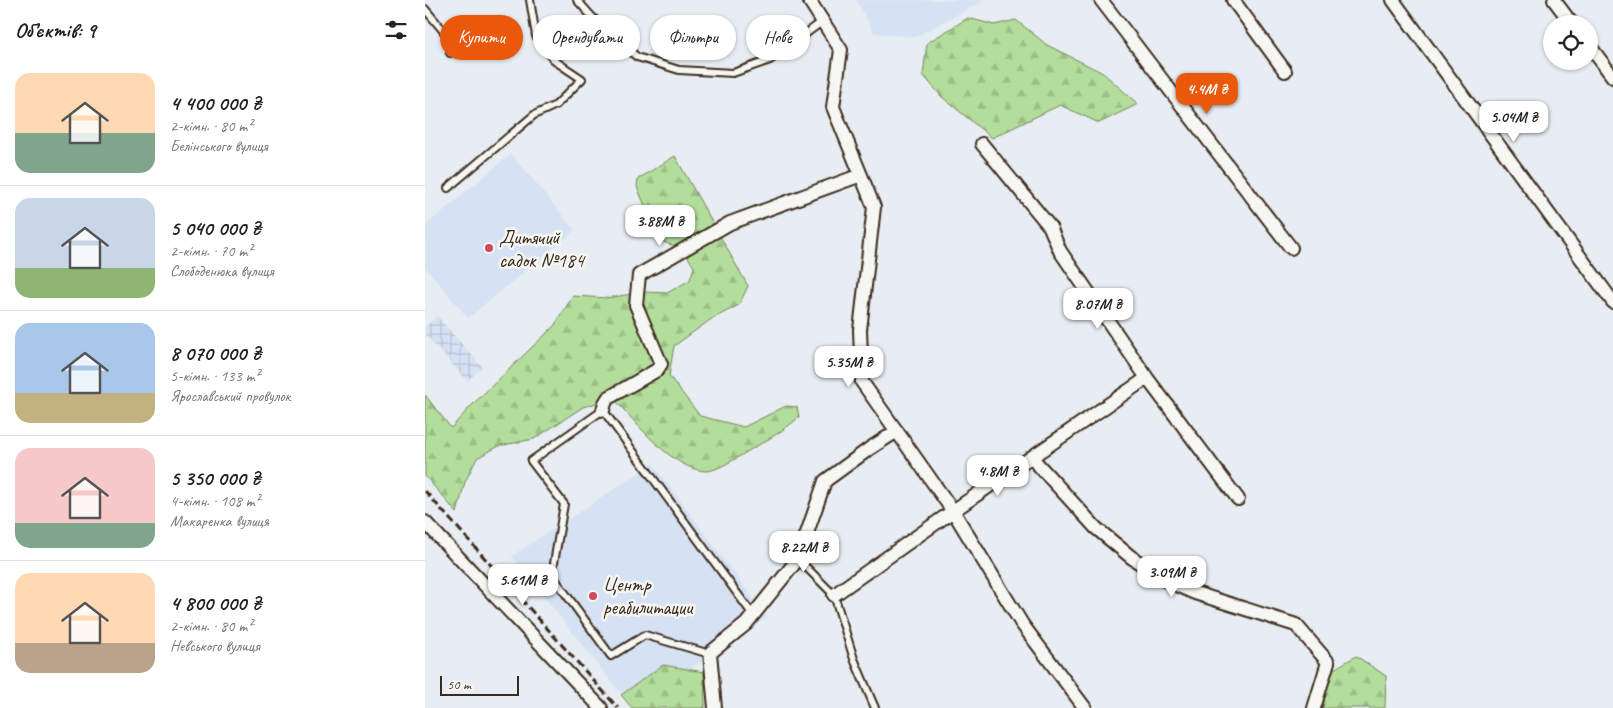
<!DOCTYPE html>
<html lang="uk">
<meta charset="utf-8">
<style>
:root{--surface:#fff;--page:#f6f6f6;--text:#222;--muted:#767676;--line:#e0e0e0;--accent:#ea580c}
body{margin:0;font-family:Caveat,sans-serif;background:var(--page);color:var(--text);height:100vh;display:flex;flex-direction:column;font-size:19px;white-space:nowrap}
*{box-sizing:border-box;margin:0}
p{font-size:16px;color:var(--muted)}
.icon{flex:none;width:28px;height:28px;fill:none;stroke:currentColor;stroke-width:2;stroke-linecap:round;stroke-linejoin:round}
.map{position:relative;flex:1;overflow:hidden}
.side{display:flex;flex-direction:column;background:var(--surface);width:425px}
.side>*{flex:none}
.top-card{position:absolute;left:15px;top:15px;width:475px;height:45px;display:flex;gap:10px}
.controls{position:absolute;left:1118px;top:15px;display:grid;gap:10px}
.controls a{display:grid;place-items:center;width:55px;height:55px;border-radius:50%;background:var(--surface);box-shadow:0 1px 4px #0004;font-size:25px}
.scale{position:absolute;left:15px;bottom:12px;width:79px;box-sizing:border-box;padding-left:5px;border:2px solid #3b2a1e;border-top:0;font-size:14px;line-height:18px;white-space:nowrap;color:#3b2a1e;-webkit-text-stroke:4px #f6f6f2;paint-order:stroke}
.price{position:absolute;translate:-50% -42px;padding:0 11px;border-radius:10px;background:#fff;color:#222;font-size:16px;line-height:32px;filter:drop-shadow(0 1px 2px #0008)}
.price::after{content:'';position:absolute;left:50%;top:30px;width:15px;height:11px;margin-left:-8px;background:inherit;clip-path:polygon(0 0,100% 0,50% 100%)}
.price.selected{background:var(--accent);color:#fff}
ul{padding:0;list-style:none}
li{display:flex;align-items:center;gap:15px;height:125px;padding:0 15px}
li+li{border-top:1px solid var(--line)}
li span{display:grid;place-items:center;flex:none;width:140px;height:100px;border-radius:15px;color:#555}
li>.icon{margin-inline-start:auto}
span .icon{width:60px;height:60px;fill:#fffc;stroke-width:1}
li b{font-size:21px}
h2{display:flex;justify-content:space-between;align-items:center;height:60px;padding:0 15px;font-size:21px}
.pill{padding:0 18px;border-radius:22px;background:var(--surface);box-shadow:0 1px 4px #0004;font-size:18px;line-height:45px}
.pill.selected{background:var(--accent);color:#fff}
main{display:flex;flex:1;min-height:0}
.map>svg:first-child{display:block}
.built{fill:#d5e2f3}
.industrial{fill:url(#industrial-grid)}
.forest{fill:url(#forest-firs);stroke:#76845c}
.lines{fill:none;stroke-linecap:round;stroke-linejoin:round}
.lane-casing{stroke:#3b2a1e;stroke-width:10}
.street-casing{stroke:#3b2a1e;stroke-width:16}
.lane{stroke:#f6f6f2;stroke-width:6}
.street{stroke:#f6f6f2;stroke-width:12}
.rail{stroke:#3b2a1e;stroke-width:3;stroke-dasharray:8 4;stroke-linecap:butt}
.poi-dot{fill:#d1495b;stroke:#f6f6f2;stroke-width:2}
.labels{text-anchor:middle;stroke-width:5;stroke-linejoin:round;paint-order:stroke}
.poi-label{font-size:20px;fill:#3b2a1e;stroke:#f6f6f2;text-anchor:start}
</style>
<main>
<section class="side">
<h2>Об’єктів: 9<svg class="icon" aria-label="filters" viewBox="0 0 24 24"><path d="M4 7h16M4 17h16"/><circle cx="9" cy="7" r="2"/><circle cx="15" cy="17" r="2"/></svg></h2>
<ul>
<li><span style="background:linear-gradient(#ffd9b3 60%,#7fa58c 0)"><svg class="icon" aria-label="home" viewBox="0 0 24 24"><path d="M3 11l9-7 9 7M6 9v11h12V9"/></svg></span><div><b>4 400 000 ₴</b><p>2-кімн. · 80 m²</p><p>Белінського вулиця</p></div></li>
<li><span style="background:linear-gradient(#c9d6e8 70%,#8fb573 0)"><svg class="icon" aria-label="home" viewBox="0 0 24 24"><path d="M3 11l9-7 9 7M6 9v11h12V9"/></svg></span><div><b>5 040 000 ₴</b><p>2-кімн. · 70 m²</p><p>Слободенюка вулиця</p></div></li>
<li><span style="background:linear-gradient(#a9c7e8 70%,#c2b280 0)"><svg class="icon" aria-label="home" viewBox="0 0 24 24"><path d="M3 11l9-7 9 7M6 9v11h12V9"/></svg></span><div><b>8 070 000 ₴</b><p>5-кімн. · 133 m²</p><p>Ярославський провулок</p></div></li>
<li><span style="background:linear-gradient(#f6c9c9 75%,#7fa58c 0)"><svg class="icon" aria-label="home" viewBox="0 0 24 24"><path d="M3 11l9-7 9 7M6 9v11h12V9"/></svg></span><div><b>5 350 000 ₴</b><p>4-кімн. · 108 m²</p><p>Макаренка вулиця</p></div></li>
<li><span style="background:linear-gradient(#ffd9b3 70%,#b9a48a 0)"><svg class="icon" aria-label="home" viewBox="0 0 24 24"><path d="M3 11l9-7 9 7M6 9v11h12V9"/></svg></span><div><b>4 800 000 ₴</b><p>2-кімн. · 80 m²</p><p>Невського вулиця</p></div></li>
</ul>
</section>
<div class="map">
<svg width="1188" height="708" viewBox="0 0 1188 708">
<defs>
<pattern id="industrial-grid" width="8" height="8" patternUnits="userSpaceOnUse" patternTransform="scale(1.25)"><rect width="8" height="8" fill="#d5e2f3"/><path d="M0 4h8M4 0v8" fill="none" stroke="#b8c2d0"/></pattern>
<pattern id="forest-firs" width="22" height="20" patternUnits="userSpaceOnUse" patternTransform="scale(1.25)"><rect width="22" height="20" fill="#b2dd9b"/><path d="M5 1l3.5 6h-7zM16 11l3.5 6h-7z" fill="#9abe85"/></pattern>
</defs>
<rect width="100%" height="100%" fill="#e7edf2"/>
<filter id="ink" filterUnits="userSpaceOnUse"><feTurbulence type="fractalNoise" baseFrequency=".02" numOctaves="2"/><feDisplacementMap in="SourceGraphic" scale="10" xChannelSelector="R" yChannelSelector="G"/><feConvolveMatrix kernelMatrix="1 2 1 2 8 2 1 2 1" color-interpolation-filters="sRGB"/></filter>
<g filter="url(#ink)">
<path class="built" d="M431,0H560L490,37L449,33Z
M86,154L150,230L43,318L0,267V226Z
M228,464L342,617L207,708L87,556Z"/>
<path class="industrial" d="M12,316L57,367L42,381L0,334V327Z"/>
<path class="forest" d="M543,18L569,25L591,20L622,45L678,73L713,104L674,123L635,105L567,138L517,97L498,75L502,43Z
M250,156L323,286L314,305L285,320L249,346L244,376L275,416L319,427L361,406L372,407L374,417C358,432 338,442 320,453C312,458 291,471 282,471C248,471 211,422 188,398L158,407L109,439L74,446L52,458L40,482L32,513L0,476V395L26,428L46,406L129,326L148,296L182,298L219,292L242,293L265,280L269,267L258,249L235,241L212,187L213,179Z
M931,656L961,676L960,708H898L904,672Z
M238,665L279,672L280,708H207L196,695Z"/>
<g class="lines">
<defs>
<path id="lane" d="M152,0L169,19L212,57L254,70L308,73L345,60L398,21
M0,9L32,47L25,53
M23,188L109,115L131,105L157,79L130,61L111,36L105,0
M373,559L409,595L429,659L450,708
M285,654L220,635L186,656L127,575L139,504L106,461L178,410L328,615"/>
<path id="street" d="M384,0L416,50L408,107L449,207L435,330L437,382L528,511L597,624L660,708
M676,0L866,248
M808,0L860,71
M968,0L1188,302
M1129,0L1147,24
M1164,45L1188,77
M557,144L625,227L635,251L722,378L813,499
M178,410L180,403L183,398L232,370L236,364L211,305L214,275L305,223L436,175
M607,458L671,528L706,557L740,580L770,593L871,625L903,662L889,708
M0,522L176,708
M409,595L528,511L722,378
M290,708L285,653L321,624L373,559L400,481L444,449L472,431"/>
</defs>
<use href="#lane" class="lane-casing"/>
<use href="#street" class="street-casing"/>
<use href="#lane" class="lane"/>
<use href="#street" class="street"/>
<path class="rail" d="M0,491L193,708"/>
</g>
</g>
<g class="poi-dot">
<circle cx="64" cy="248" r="5"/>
<circle cx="168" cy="596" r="5"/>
</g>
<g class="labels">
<g class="poi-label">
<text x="74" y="244">Дитячий<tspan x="74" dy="23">садок №184</tspan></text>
<text x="178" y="591">Центр<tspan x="178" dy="23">реабилитации</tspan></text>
</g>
</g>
</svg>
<div class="controls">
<a><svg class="icon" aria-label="locate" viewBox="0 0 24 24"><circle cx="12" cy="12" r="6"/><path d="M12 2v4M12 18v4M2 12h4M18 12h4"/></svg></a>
</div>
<div class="scale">50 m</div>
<b class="price selected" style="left:782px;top:115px">4.4M ₴</b>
<b class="price" style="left:1089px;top:143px">5.04M ₴</b>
<b class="price" style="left:235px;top:247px">3.88M ₴</b>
<b class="price" style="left:673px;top:330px">8.07M ₴</b>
<b class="price" style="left:424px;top:388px">5.35M ₴</b>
<b class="price" style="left:573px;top:497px">4.8M ₴</b>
<b class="price" style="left:379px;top:573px">8.22M ₴</b>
<b class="price" style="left:747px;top:598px">3.09M ₴</b>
<b class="price" style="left:98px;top:606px">5.61M ₴</b>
<div class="top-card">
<a class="pill selected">Купити</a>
<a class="pill">Орендувати</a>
<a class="pill">Фільтри</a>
<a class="pill">Нове</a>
</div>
</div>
</main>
